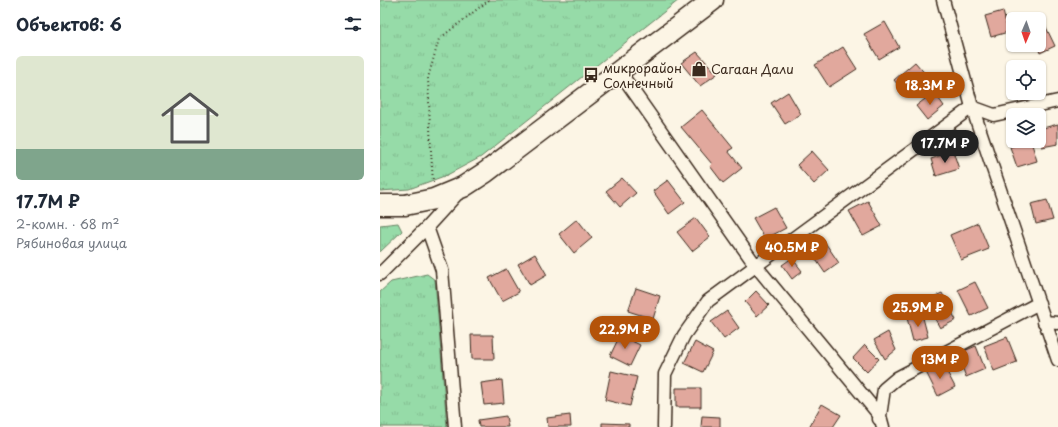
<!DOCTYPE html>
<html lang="ru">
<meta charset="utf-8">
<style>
:root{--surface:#fff;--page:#f6f6f7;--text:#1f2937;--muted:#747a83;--line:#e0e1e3;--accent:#b45309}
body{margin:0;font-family:"Playpen Sans",sans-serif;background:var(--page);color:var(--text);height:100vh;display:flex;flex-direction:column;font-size:15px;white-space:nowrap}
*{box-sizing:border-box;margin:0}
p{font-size:13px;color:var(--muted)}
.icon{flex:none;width:22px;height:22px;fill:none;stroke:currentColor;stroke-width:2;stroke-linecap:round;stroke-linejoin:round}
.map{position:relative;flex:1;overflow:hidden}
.panel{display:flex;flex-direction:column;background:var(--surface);width:380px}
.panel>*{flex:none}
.needle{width:26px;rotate:182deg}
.fabs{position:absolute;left:626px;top:12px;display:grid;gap:8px}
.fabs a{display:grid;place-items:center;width:40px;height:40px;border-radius:6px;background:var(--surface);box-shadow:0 1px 3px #0004;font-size:20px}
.price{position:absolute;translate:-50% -34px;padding:0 9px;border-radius:14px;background:var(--accent);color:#fff;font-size:13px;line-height:26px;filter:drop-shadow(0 1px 2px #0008)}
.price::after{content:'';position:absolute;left:50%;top:24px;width:12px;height:9px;margin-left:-6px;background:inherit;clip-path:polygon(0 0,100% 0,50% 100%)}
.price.current{background:#222;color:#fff}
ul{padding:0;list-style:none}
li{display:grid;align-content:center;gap:8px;height:212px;padding:0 16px}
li+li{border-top:1px solid var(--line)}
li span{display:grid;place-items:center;height:124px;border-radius:6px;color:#555}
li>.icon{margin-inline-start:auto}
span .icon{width:72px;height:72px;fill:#fffc;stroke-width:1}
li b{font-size:17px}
h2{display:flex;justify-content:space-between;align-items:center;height:48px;padding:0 16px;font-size:17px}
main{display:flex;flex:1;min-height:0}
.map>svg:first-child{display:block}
.grass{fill:url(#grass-tufts);stroke:#688263}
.building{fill:#e1a89d;stroke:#3b2a1e}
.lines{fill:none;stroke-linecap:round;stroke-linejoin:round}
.minor-casing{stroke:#3b2a1e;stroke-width:15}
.primary-casing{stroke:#3b2a1e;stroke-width:23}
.path{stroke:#3b2a1e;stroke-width:2;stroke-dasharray:1 3;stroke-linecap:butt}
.minor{stroke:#fcf5e5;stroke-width:12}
.primary{stroke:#fcf5e5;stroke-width:20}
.labels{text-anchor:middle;stroke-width:3;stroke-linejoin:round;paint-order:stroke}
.poi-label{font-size:13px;fill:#3b2a1e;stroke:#fcf5e5;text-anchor:start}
</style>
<main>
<section class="panel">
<h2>Объектов: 6<svg class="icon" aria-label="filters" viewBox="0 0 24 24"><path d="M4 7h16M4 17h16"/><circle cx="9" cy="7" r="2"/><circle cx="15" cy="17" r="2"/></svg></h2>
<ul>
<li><span style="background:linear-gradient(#dfe7d0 75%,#7fa58c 0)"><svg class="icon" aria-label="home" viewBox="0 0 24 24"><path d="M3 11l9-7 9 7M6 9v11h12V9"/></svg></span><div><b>17.7M ₽</b><p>2-комн. · 68 m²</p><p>Рябиновая улица</p></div></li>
</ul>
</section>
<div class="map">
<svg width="678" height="427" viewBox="0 0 678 427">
<defs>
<pattern id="grass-tufts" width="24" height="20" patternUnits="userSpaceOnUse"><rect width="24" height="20" fill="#96dba8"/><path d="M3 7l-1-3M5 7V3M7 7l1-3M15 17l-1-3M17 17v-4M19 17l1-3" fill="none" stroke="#82bc90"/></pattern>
</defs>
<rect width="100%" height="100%" fill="#fcf5e5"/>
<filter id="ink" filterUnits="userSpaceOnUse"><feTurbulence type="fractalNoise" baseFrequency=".025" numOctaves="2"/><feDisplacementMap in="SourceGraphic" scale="8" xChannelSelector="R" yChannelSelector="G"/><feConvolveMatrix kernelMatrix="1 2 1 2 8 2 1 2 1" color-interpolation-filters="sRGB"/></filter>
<g filter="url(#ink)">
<path class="grass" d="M0,0H299L101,157L67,175L29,189L0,191Z
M18,223L22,231L0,252V225Z
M47,274L55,280L67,427H0V292L11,282Z"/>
<path class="building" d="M623,11L628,32L611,37L605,16Z
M505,22L519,47L499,59L484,34Z
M664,23L675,46L660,53L657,45H659V25Z
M463,47L477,69L449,87L435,65Z
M317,52L337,74L320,86L301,63Z
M535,62L548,77L526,95L514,80Z
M408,92L421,114L405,124L391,103Z
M554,92L564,106L547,120L536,106Z
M322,110L353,148L348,151L362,168L343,183L330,166L332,164L301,127Z
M678,124V144L662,147L659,134V129Z
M648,141H651L657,161L637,167L630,147Z
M432,151L449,170L434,184L417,165Z
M573,151L579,169L556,176L551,159Z
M242,178L256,193L240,207L226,191Z
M288,180L305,202L289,214L273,191Z
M667,200L673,220L656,224L651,204Z
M488,201L502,226L483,236L469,211Z
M394,207L406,228L385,239L373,218Z
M316,218L330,237L312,251L297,232Z
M197,219L212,238L194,253L179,234Z
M598,223L609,249L581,260L570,235Z
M444,241L459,263L445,273L430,251Z
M155,254L167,275L150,285L138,264Z
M412,258L422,271L412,279L402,265Z
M126,269L139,292L122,301L109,278Z
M595,282L608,308L591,316L578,290Z
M256,288L280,296L273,319L248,311Z
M376,291L389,305L377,316L365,302Z
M562,293L576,320L560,328L545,301Z
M347,311L359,328L344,339L331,322Z
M542,314L548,337L533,341L527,318Z
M508,332L516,350L505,359L494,340Z
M91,335H113L114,359H92Z
M240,335L260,345L250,366L230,356Z
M627,337L637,362L614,371L604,346Z
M315,342L333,352L323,372L304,363Z
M485,345L499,359L487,372L473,358Z
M596,346L605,369L586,377L577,354Z
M563,364L575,387L558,396L546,372Z
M231,371L257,377L250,406L225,400Z
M122,380L124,403L104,405L101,383Z
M296,388H321V407H296Z
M442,404L461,415L453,427H429Z
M190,415L191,427H168L167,418Z
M126,416L128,427H99L98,420Z
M322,416L340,417V427H321Z
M222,423L249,424V427H222Z"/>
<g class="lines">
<defs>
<path id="minor" d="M563,0L592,107L678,360
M239,71L376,266L500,416L503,427
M47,227L62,270L75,427
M0,274L47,227L78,193
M664,322L678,323
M499,419L500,416L504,389L517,378L659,303
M284,427L285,374L304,335L328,301L592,107L614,115L678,101"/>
<path id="primary" d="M0,205H25L54,199L83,187L106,172L333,0"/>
</defs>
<use href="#minor" class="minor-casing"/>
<use href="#primary" class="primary-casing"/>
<path class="path" d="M53,183L51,151L48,78L59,39L109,0"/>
<use href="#minor" class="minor"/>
<use href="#primary" class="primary"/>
</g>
</g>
<defs>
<symbol id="shop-bare" viewBox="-9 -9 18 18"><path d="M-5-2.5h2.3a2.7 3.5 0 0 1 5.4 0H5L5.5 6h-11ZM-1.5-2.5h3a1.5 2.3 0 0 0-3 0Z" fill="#3b2a1e" stroke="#fcf5e5" stroke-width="2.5" paint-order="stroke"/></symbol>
<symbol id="bus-bare" viewBox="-9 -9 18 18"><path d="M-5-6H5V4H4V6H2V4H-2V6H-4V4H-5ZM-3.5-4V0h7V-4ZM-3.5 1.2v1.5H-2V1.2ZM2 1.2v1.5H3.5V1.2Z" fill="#3b2a1e" stroke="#fcf5e5" stroke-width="2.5" paint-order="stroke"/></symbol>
</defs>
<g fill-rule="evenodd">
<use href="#shop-bare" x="308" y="58" width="22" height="22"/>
<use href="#bus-bare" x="200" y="64" width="22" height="22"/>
</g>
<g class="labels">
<g class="poi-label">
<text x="223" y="73">микрорайон<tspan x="223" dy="15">Солнечный</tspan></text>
<text x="331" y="74">Сагаан Дали</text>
</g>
</g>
</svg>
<div class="fabs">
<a><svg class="needle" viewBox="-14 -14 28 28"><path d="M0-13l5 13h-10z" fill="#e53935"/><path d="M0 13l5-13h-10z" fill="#747a83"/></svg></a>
<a><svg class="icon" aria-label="locate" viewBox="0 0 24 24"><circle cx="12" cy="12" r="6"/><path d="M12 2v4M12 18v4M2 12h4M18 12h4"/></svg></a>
<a><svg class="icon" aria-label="layers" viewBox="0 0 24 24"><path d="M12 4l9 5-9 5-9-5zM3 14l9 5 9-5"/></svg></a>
</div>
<b class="price" style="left:550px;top:106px">18.3M ₽</b>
<b class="price current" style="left:565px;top:164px">17.7M ₽</b>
<b class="price" style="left:412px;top:268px">40.5M ₽</b>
<b class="price" style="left:538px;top:328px">25.9M ₽</b>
<b class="price" style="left:245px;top:350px">22.9M ₽</b>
<b class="price" style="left:560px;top:380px">13M ₽</b>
</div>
</main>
